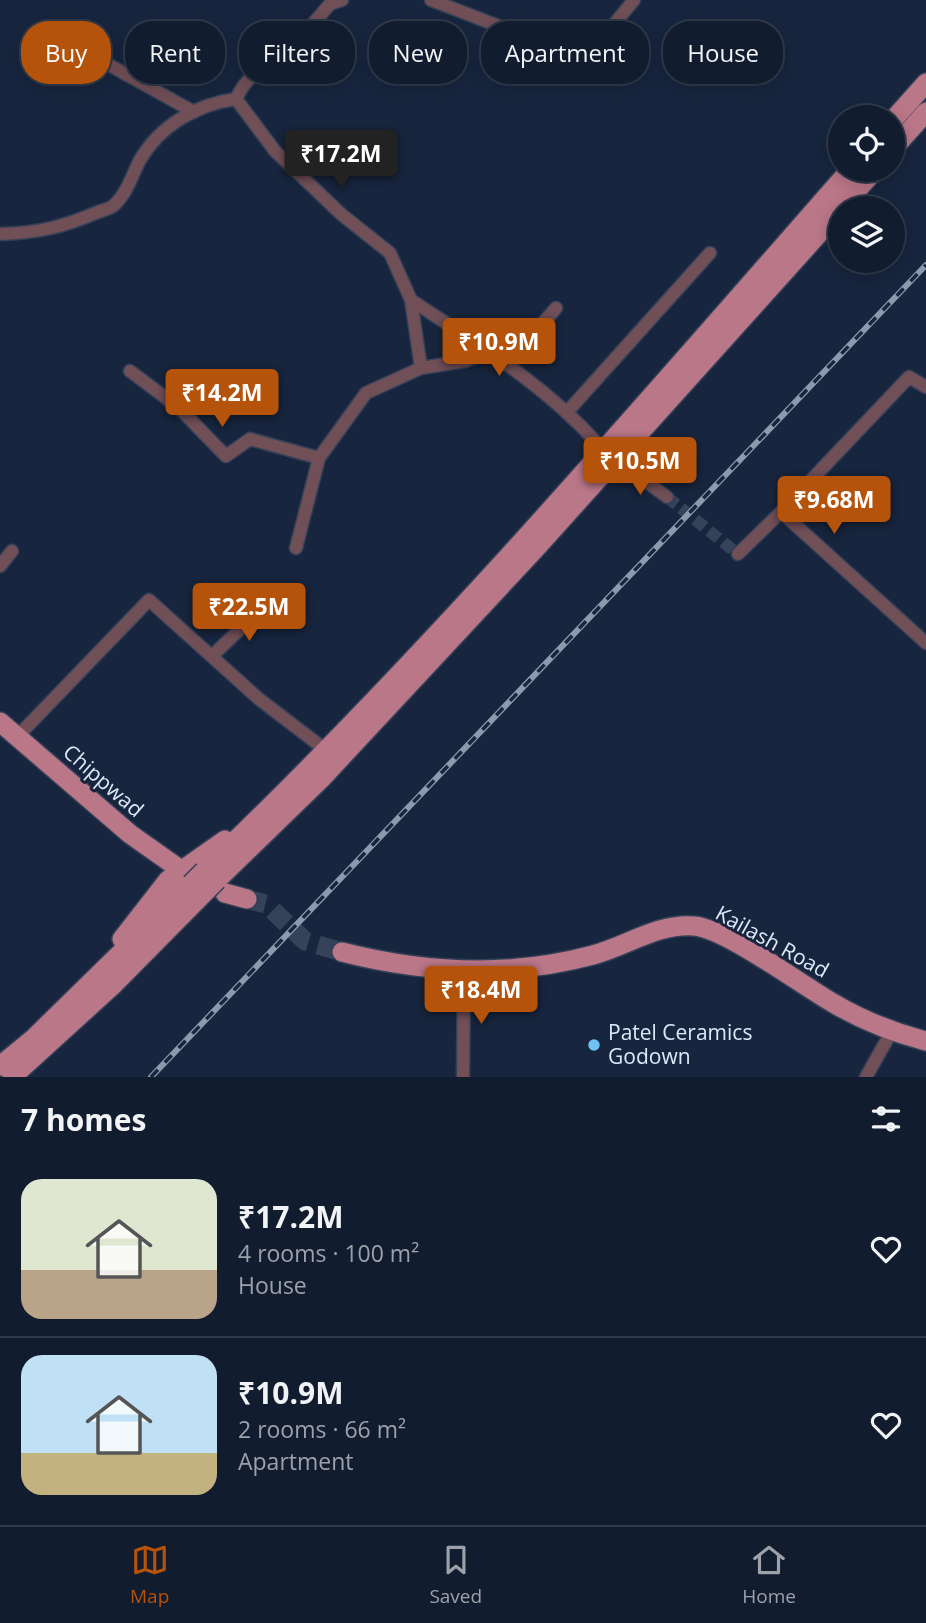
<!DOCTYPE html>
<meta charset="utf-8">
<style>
:root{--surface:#111c2e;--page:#1e293a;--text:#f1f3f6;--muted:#9ca1aa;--line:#303a4a;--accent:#b45309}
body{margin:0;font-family:"Open Sans",sans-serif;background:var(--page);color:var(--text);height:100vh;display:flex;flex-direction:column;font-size:26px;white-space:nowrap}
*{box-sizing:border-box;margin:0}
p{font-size:23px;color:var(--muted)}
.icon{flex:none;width:38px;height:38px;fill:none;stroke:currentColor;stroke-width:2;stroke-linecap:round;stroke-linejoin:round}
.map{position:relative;height:1077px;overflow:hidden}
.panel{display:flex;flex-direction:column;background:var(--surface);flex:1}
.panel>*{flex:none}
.top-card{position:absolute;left:21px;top:21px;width:886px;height:63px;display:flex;gap:14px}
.tools{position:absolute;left:828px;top:105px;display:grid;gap:14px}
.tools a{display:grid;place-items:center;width:77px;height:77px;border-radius:50%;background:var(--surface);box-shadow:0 4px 18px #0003,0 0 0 2px var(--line);font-size:35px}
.price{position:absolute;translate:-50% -60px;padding:0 16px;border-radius:7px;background:var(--accent);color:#fff;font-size:23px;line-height:46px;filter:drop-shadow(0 2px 4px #0008)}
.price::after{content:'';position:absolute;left:50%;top:42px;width:21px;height:16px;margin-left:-10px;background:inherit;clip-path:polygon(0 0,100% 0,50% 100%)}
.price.on{background:#222;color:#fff}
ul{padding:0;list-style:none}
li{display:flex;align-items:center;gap:21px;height:175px;padding:0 21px}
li+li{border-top:2px solid var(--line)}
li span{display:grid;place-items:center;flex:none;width:196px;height:140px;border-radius:21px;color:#555}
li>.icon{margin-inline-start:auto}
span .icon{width:84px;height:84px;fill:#fffc;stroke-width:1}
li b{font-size:30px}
h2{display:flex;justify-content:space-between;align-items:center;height:84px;padding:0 21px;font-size:30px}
.tag{padding:0 24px;border-radius:28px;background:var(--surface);box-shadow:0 4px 18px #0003,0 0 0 2px var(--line);font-size:24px;line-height:63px}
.tag.on{background:var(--accent);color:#fff}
.dock{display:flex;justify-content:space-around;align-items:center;height:98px;border-top:2px solid var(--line);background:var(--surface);font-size:19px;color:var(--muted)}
.dock a{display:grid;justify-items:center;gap:4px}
.dock .on{color:var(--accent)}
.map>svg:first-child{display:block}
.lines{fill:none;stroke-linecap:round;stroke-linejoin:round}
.street-tunnel{stroke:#35425a;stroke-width:12;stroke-dasharray:12 6;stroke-linecap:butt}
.primary-tunnel{stroke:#35425a;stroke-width:19;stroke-dasharray:19 10;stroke-linecap:butt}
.street-casing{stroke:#334058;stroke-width:15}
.primary-casing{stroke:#334058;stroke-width:22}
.street{stroke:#704f57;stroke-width:12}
.primary{stroke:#ba7788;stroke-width:19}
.rail-casing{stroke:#8d99ac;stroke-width:6}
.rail{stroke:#17253e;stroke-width:3.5;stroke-dasharray:10;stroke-linecap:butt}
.primary-bridge-casing{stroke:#334058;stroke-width:22;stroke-linecap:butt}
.primary-bridge{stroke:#ba7788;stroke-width:19}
.poi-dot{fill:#71c1f4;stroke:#17253e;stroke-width:2.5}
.labels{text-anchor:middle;stroke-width:6;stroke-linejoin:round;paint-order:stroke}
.street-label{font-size:21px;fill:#dee8f8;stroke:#17253e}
.poi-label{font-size:21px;fill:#dee8f8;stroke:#17253e;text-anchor:start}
</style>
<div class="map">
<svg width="926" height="1077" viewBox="0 0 926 1077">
<rect width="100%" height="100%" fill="#17253e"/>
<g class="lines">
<path class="street-tunnel" d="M667,497L738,554"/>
<path class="primary-tunnel" d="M247,899L266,904L305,941L342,952"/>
<defs>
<path id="street" d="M431,0L540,42L597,45L634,0
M75,46L194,112
M236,99L275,151L341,214L390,253L411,300L421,368
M0,234C38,233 63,227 98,212C103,210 109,209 113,206C127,194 132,175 140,160C160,125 198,104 236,99C245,80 255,70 276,67L330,4L342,0
M411,300C477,344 544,384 597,443
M508,364L556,308
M130,371L178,407L226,456L250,439L319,458
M568,411L710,253
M632,471L667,497
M781,512L909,377L926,387
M296,548L319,458L366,393L421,368L465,361L489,351
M738,554L781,512L926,643
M0,566L12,551
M212,656L263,607
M17,737L149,600L259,699L327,751
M463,1077L464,971
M866,1077L893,1029"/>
<path id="primary" d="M892,121L926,83
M892,150L926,112
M841,208L875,170
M0,722L130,834L181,870
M204,871C434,651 640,409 850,170
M217,880L321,779L537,547L840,210
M225,893L247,899
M122,939L168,880L225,840
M342,952C424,973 511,977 593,955C627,946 658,923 694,926C725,928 803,986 833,1003C860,1019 895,1033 926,1041
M0,1066L34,1038L191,884
M12,1077L112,986L203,894"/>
</defs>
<use href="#street" class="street-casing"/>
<use href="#primary" class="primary-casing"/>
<use href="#street" class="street"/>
<use href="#primary" class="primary"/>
<defs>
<path id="rail" d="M151,1077L926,265"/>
</defs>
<use href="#rail" class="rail-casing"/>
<use href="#rail" class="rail"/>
<defs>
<path id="primary-bridge" d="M191,884L204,871
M203,894L217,880"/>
</defs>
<use href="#primary-bridge" class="primary-bridge-casing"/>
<use href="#primary-bridge" class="primary-bridge"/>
</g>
<circle class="poi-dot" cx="594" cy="1045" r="7"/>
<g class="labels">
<g class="street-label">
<text transform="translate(103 781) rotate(41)" y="7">Chippwad</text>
<text transform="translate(772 942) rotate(29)" y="7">Kailash Road</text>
</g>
<g class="poi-label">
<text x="608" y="1040">Patel Ceramics<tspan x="608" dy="24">Godown</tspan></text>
</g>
</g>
</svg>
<div class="tools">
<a><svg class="icon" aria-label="locate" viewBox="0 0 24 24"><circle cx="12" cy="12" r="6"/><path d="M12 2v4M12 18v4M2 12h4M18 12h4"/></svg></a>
<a><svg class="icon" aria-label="layers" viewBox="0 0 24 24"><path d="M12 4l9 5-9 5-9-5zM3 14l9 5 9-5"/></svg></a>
</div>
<b class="price on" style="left:341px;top:190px">₹17.2M</b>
<b class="price" style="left:499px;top:378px">₹10.9M</b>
<b class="price" style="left:222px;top:429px">₹14.2M</b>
<b class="price" style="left:640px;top:497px">₹10.5M</b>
<b class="price" style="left:834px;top:536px">₹9.68M</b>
<b class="price" style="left:249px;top:643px">₹22.5M</b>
<b class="price" style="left:481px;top:1026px">₹18.4M</b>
<div class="top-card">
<a class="tag on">Buy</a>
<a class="tag">Rent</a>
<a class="tag">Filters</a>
<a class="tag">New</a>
<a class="tag">Apartment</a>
<a class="tag">House</a>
</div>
</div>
<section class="panel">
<h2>7 homes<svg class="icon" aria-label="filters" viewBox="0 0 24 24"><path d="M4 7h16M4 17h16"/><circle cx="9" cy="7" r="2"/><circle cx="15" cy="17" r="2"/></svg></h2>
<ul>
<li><span style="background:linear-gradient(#dfe7d0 65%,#b9a48a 0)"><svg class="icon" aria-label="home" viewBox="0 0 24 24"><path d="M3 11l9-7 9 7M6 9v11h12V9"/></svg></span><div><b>₹17.2M</b><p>4 rooms · 100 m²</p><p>House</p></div><svg class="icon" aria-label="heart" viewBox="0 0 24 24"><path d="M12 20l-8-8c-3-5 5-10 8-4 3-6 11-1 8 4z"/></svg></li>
<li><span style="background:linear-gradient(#bfe0f5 70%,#c2b280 0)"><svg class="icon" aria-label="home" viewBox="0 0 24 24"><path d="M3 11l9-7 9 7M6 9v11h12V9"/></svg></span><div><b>₹10.9M</b><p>2 rooms · 66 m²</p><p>Apartment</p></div><svg class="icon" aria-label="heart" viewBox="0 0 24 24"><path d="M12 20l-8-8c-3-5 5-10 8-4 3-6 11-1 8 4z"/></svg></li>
</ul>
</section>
<nav class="dock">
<a class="on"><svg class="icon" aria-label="map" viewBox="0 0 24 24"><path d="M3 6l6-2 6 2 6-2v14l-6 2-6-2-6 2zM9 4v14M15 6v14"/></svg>Map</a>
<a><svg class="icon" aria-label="saved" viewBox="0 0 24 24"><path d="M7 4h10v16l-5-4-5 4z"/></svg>Saved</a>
<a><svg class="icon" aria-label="home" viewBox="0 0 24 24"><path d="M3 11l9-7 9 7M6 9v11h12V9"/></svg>Home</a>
</nav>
